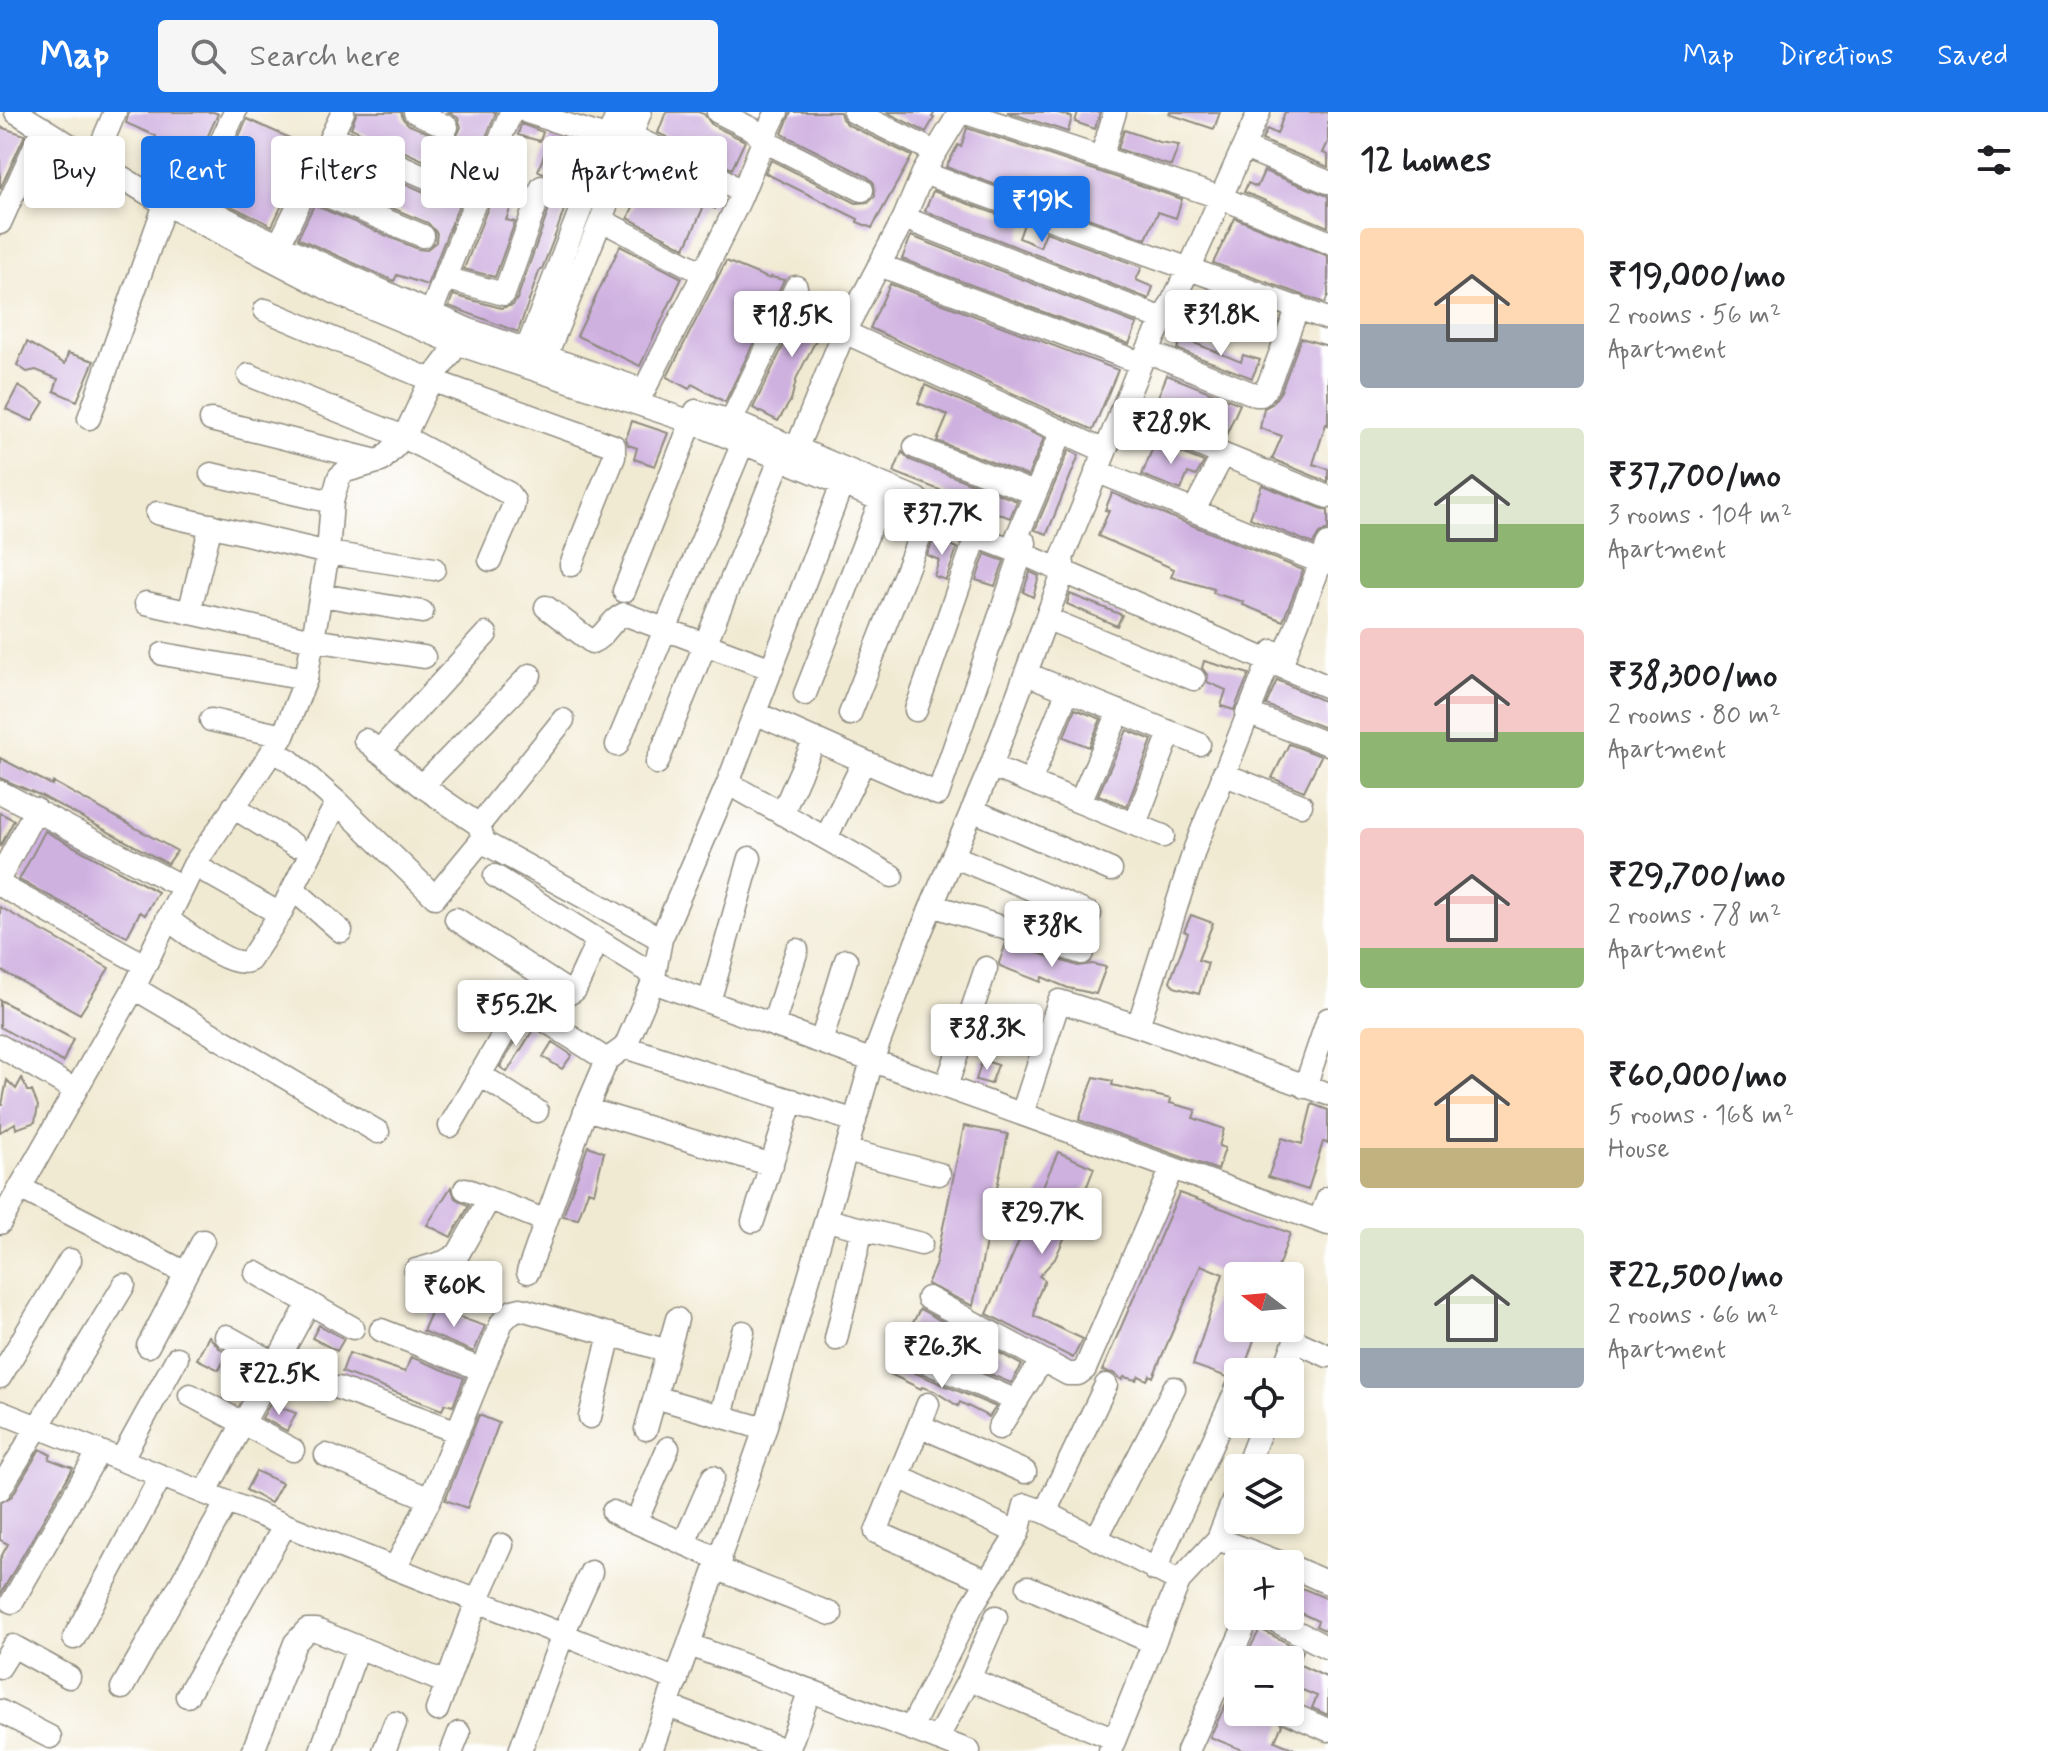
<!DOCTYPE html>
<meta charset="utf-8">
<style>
:root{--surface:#fff;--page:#f6f6f6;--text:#202124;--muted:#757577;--accent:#1a73e8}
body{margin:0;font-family:Mynerve,sans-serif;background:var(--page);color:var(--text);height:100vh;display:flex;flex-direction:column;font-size:30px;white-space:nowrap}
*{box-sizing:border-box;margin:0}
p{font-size:26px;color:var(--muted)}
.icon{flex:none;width:44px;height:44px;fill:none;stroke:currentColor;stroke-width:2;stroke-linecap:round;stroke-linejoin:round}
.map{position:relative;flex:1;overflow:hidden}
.details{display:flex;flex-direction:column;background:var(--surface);width:720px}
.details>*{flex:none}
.top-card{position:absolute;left:24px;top:24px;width:760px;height:72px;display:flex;gap:16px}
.needle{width:52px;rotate:286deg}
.tools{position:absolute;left:1224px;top:1150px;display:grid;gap:16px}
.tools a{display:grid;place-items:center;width:80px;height:80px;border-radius:8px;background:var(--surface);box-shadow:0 4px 12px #0003;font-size:40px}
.price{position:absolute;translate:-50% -68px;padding:0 18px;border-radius:8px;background:#fff;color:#222;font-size:26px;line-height:52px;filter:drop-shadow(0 2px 4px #0008)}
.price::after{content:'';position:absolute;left:50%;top:48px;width:24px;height:18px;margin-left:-12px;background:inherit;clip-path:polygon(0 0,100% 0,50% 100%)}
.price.on{background:var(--accent);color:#fff}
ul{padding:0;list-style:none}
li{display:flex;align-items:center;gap:24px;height:200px;padding:0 32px}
li span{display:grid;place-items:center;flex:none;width:224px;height:160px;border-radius:8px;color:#555}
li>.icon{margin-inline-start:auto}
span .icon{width:96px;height:96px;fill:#fffc;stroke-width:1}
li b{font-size:34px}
h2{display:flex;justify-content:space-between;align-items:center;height:96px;padding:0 32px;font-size:34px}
.pill{padding:0 28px;border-radius:8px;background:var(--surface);box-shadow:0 4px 12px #0003;font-size:28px;line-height:72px}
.pill.on{background:var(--accent);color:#fff}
header{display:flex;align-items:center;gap:48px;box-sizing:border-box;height:112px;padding:0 40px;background:var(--accent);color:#fff}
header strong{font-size:38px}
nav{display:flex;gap:44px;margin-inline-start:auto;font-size:28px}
.search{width:560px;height:72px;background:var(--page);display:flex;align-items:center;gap:20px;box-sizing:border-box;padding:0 28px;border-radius:8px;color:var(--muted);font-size:30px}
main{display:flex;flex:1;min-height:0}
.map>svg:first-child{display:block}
.building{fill:#cfb1e0}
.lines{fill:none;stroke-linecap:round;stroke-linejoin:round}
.minor-casing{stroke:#8e8a7f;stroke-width:25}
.minor{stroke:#fff;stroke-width:22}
</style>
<header>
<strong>Map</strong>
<div class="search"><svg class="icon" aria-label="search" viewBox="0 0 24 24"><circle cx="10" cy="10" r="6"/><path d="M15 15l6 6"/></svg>Search here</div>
<nav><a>Map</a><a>Directions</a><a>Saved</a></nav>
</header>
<main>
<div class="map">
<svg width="1328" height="1639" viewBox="0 0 1328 1639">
<rect width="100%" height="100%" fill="#fff"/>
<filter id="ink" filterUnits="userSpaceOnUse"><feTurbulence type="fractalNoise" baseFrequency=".0125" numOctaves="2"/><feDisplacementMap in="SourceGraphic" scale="16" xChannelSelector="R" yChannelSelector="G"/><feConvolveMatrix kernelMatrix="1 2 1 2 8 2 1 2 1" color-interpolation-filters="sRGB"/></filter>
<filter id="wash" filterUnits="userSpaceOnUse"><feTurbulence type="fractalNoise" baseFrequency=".006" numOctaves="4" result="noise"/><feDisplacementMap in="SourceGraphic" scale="32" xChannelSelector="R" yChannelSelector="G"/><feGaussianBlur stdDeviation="1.8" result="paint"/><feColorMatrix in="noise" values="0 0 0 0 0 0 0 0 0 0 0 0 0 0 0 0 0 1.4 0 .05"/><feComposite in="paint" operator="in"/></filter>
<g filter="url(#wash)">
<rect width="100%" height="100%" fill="#f1ead3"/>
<g id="blocks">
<path class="building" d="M129,0H214L218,2L186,71L172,64L181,45L153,32L156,24L126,11Z
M357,0H401L403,7L409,13L447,29L456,26L461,15L458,6L448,0H496L427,173L397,163L394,169L298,126L314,93L418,137L426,138L436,130L437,121L428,111L326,68L338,42L438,86L446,87L456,79L458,71L450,60L351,16Z
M666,0H698L704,2L712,13L745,29L732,57L658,21Z
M791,0H840L842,7L848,13L912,44L872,116L857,110L858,107L765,61L771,48L856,91L869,90L875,84L874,71L868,65L782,22Z
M886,0H935L932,5L934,6L926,20Z
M1007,0H1055L1072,5L1068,20Z
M1078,0H1100L1095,17L1075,10Z
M1170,0H1220L1214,17L1169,2Z
M1285,0H1328V30L1323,41L1328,43V55L1262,28L1267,17L1277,22Z
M247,7L310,35L272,114L211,84Z
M521,12L543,20L540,29L518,23Z
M0,15L25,23L0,77Z
M967,16L1182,87L1176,106L1158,100L1146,127L946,55L958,33L961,35Z
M1124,18L1159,30L1179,33L1171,54L1118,37Z
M551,24L585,37L556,121L542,157H540L518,220L449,194L453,183L501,196L513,193L517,187L555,80L553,64L538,59Z
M647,47L721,84L715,97L705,92L685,136L628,106L647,64L641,62Z
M1264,59L1328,84V115L1244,80L1248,71L1257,75Z
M933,79L1024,112L1019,126L1040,135L1046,120L1142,155L1136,168L1153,175L1149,187L925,99Z
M494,80L514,87L506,108L515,110L495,165L464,157Z
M1235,106L1328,144V183L1325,191L1213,151Z
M911,124L1137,212L1129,232L902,147Z
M620,134L682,166L640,254L577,224Z
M726,149L770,167L771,165L784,168L725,290L692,272L689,277L667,265Z
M890,172L1118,258L1093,318L870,216Z
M808,183L833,195L797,265L791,288L778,309L753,296Z
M1182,226L1241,250L1243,243L1260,248L1252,266L1177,237Z
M1301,226L1328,234V313L1326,312L1313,352L1328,357V370L1272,347L1282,324L1260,316L1264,296L1272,292L1281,279Z
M27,230L65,252L68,241L94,249L77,289L54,279L58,267L36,258L27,260L17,253Z
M1167,263L1240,292L1224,328L1152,299Z
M925,273L1044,326L1028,364L937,329L948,303L918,291Z
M18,274L44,290L32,309L6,297Z
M632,309L668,321L655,354L634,347L637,336L628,333L626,327Z
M1155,330L1204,350L1196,364L1188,361L1181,378L1142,363Z
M1069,338L1079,343L1047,422L1035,418Z
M902,340L910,348L1017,389L1010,406L894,360Z
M1262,373L1328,399V418L1319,422L1313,432L1250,406Z
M1112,381L1303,458L1283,509L1243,493L1244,490L1213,481L1214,477L1171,465L1174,457L1098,424L1109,399L1105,398Z
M934,426L957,436L946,468L934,464L939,448L927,443Z
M985,442L1004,449L995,474L976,468Z
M1030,460L1039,464L1033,485L1023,480Z
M1070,482L1122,503L1117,514L1067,492Z
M1204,549L1249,562L1234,598L1221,594L1226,578L1207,570L1208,564L1202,556Z
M1277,568L1328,591V617L1266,593Z
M1075,597L1101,607L1089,635L1064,625Z
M1127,618L1152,628L1127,694L1098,683Z
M1289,632L1321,644L1304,679L1272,666Z
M0,646L52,673L53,670L177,739L168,752L42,684L0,666Z
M0,701L14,708L0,735Z
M45,719L158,780L145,803L140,800L127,825L19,768Z
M0,795L109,856L80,902L0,858Z
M1191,803L1213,811L1198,848L1208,851L1199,882L1174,875L1170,869L1188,821L1184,819Z
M1006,831L1078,854L1092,852L1106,855L1096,882L1068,876L1042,865L1041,870L1000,854L999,851Z
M0,888L73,927L63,950L0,915Z
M525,913L533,918L507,960L500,955Z
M552,930L572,943L562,957L543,945Z
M982,948L998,953L991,972L976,968Z
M1094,965L1113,969L1112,973L1171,987L1170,991L1196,998L1193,1006L1224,1017L1219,1034L1225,1036L1218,1058L1079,1008Z
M22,966L27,979H32L38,994L35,1010L16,1017L15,1011L0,1020V993H2L7,968L16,977Z
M1312,992L1328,998V1031L1323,1030L1308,1078L1268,1065L1282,1026L1302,1032Z
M964,1014L1008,1022L973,1194L927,1172L935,1154Z
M588,1034L604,1040L594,1081L588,1079L578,1107L563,1104Z
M1058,1040L1094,1056L1087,1074L1071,1090L1077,1094L1075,1102L1055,1147L1039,1164L1045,1168L1037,1186L1034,1204L1083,1227L1073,1246L987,1202Z
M451,1075L455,1086L469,1094L451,1125L427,1113Z
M1179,1081L1290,1121L1275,1164H1238V1216H1258L1243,1260H1236L1227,1265L1193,1253L1223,1162L1201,1153L1153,1265L1150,1263L1147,1268L1139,1264L1136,1268L1124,1265L1122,1268L1113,1261L1102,1259Z
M433,1196L485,1214L474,1240L423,1219Z
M920,1197L967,1223L963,1241L969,1243L976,1228L1022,1253L1011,1271L905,1226Z
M319,1213L344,1227L337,1239L312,1226Z
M209,1224L219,1236L228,1241L219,1258L197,1247Z
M349,1241L405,1260L411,1245L464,1266L453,1294L445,1292L442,1298L342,1260Z
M894,1252L996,1295L989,1305L960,1290L958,1294L934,1279L922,1275L921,1277L890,1262Z
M270,1292L296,1301L287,1319L262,1306Z
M479,1303L499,1311L467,1396L445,1388Z
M40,1337L51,1343L49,1347L73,1356L0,1483V1447L8,1432L0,1428V1391L12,1384Z
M256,1359L282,1371L271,1391L246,1378Z
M1290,1471L1328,1487V1520L1316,1514L1318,1509L1290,1496Z
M1260,1517L1303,1539L1299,1548H1244Z
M1298,1552L1326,1565L1328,1562V1603L1312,1596L1317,1584L1290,1573Z
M1227,1589L1238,1593V1600L1273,1602L1282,1613L1275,1629L1299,1639H1245L1210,1625Z"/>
</g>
</g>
<g filter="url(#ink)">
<use href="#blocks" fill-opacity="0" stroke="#8e8a7f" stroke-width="2"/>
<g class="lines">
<defs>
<path id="minor" d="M16,0L165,92L340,183L458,232L692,310L881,388L1021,441L1328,575
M415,0L447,15
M527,0L609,26
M718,0L754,18L762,28L862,78
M854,0L935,40
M963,0L1222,86L1328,130
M333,24L444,73
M633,25L721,66L742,82
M1244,36L1328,70
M99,38L115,0
M1101,46L1115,0
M923,61L1328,207
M306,75L423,124
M193,89L235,0
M209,98L256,122L469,218L634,275
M904,106L1165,208
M601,108L705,162
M0,111L43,16
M274,143L343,0
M879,153L1141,251
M444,166L504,182L542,75
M265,198L431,268L614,334V345L571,453
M426,213L511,0
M844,220L1105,339
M1148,240L1256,283H1261L1268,274L1298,195
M521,252L618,0
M541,256L601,108L640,0
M249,263L404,325L508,381L514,389L513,395L490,448
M644,278C676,216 708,154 738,91C752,60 761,29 777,0
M696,299L731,309L917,387
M1120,301L1328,385
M89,306L165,92
M211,308L377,349
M731,309L796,175
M915,335L1034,381
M791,350L844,220L904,106L923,61L960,0
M1096,359L1320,450
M211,362L332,390
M1194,398L1223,343
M157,401L328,441L434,457
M1016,427L1062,319
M624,479L696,299
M321,483L422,500
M146,491L313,528L424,545
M546,495L592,530C605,525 610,508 624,502L772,557
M189,501L211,413
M1048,507L1194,567
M163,542L306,567
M1285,543L1328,432
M1027,562L1199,632
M805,582L881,388
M916,598L976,425
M755,601L938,682L1025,431
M1247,601L1328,632
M850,602L927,406
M211,608L283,624
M365,628L422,674L479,713L482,723L481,729L661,827
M617,633L747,321
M272,639L289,648L337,690L435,785L481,729
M378,640L486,522
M657,651L786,333
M991,654L1163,724
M1223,662L1301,693
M1030,670L1068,578
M728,671L892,764
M422,674L530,563
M0,680L169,768
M1080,690L1119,600
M233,695L294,733
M972,698L1111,758
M782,702L815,627
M1135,712L1170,621
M479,713L563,608
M826,726L864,649
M953,744L1090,802
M194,753L280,802
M495,764L654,863
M0,765L36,697
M0,773L132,846
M293,777L341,819
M932,793L1082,841
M167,807C184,818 232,859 250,848L280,802L337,690
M456,807L570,881L575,878L598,828
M653,870L1328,1112
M134,876L378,1020
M709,890L750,746
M773,913L797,838
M1138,914L1195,736L1273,539
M821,930L846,848
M0,934L75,978
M625,935L855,1009
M479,962L537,999
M946,975L986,856
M1305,975L1328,907
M586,997L772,1053
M1022,1002L1059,889L1138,914L1328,982
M450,1014L517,899L522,897L530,899L607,948
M846,1038L939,1062
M20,1076L186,1161
M465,1077L546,1109
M827,1108L921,1132
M753,1109L792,988
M1319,1109L1328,1086
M0,1111L134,876L194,753L283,624L306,567L328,441L332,390L339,365L346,359L381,349L404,325L431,268L466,221
M416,1158L444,1150L458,1142L489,1087
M528,1160L586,997L607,948L625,935L653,870L661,827L728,671L842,372
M256,1161L353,1216
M928,1186L1068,1262H1078L1085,1257L1172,1056
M381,1218L483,1258
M226,1224L320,1276
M836,1227L862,1117
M148,1234L203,1129
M900,1239L1017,1289
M1283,1260L1295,1229L1328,1244
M0,1265L70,1148
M338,1276L458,1320
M190,1283L293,1338
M655,1285L765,1317
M928,1292L876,1420L988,1469
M0,1300L677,1568
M721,1304L743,1220
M590,1305L610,1222
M920,1314L1025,1360
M999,1316L1042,1248
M646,1317L677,1207
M326,1343L430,1387
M121,1348L177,1246
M1246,1356L1263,1312
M899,1365L1018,1421
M0,1377L124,1173
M205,1381L309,1191
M613,1400L721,1448
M1045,1400L1106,1273
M636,1410L668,1336
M1096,1427L1174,1276
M1218,1427L1238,1376
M684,1431L713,1365
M1290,1454L1328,1471
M395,1456L430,1387L502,1210L513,1199L521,1197L668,1239
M718,1457L831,1502
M1155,1458L1238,1274
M1028,1475L1154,1531
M12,1490L99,1339
M1266,1504L1328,1536
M74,1526L161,1364
M690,1533L969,1639
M0,1555L13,1534L69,1565
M969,1567L1115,1627
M1219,1570L1238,1579
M122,1576L227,1390
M187,1584L285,1413
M668,1594L788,1639
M437,1598L477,1489L502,1433
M0,1599L50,1625
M1287,1600L1328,1618
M911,1616L972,1494L1018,1421L1025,1393L1045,1400L1179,1469
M937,1627L969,1567L996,1505
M253,1639L295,1531L307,1518H316L447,1571
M321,1639L358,1535
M384,1639L395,1611
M452,1639L459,1621
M520,1639L563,1522L591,1460
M651,1639L765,1317L872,949L916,831L991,654L1064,459L1062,446L1141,251L1189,157L1259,0
M788,1639L810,1578
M1110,1639L1179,1469L1218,1427L1284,1452
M1188,1639L1249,1504"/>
</defs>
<use href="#minor" class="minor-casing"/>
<use href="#minor" class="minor"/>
</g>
</g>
</svg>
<div class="tools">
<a><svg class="needle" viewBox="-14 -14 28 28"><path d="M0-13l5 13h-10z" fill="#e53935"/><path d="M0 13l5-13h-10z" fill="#757577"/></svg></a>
<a><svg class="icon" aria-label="locate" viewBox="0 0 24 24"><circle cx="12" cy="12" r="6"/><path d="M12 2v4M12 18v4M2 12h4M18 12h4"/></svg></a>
<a><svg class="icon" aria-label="layers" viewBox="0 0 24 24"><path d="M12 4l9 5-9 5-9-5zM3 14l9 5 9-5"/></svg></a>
<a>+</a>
<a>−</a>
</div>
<b class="price on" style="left:1042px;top:132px">₹19K</b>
<b class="price" style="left:1221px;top:246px">₹31.8K</b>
<b class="price" style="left:792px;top:247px">₹18.5K</b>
<b class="price" style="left:1171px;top:354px">₹28.9K</b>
<b class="price" style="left:942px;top:445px">₹37.7K</b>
<b class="price" style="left:1052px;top:857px">₹38K</b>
<b class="price" style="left:516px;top:936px">₹55.2K</b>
<b class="price" style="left:987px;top:960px">₹38.3K</b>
<b class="price" style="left:1042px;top:1144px">₹29.7K</b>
<b class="price" style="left:454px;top:1217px">₹60K</b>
<b class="price" style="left:942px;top:1278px">₹26.3K</b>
<b class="price" style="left:279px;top:1305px">₹22.5K</b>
<div class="top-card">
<a class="pill">Buy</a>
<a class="pill on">Rent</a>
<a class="pill">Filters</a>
<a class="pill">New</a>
<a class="pill">Apartment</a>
</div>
</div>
<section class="details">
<h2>12 homes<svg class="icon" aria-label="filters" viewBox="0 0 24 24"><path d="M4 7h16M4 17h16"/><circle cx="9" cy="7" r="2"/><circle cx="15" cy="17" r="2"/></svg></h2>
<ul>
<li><span style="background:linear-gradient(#ffd9b3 60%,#9aa5b1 0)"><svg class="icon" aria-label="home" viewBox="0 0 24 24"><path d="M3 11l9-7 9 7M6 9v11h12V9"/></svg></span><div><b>₹19,000/mo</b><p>2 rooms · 56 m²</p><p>Apartment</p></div></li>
<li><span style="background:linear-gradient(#dfe7d0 60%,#8fb573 0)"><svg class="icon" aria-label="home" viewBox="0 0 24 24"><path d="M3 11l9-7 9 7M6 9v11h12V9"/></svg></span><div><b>₹37,700/mo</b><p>3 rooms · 104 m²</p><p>Apartment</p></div></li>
<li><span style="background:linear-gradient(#f6c9c9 65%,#8fb573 0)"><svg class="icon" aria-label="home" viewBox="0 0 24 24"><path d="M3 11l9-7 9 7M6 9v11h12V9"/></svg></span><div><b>₹38,300/mo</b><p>2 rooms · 80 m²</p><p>Apartment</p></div></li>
<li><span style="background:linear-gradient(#f6c9c9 75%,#8fb573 0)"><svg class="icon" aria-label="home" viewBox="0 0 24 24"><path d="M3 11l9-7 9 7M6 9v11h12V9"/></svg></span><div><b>₹29,700/mo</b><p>2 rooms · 78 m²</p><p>Apartment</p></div></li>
<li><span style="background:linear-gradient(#ffd9b3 75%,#c2b280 0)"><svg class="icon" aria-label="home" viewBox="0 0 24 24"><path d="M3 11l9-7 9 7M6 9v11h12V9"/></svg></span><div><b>₹60,000/mo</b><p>5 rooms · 168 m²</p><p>House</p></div></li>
<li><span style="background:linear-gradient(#dfe7d0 75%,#9aa5b1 0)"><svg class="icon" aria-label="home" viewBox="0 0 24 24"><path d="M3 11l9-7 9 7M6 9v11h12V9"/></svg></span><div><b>₹22,500/mo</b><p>2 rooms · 66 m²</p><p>Apartment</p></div></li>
</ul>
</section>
</main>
